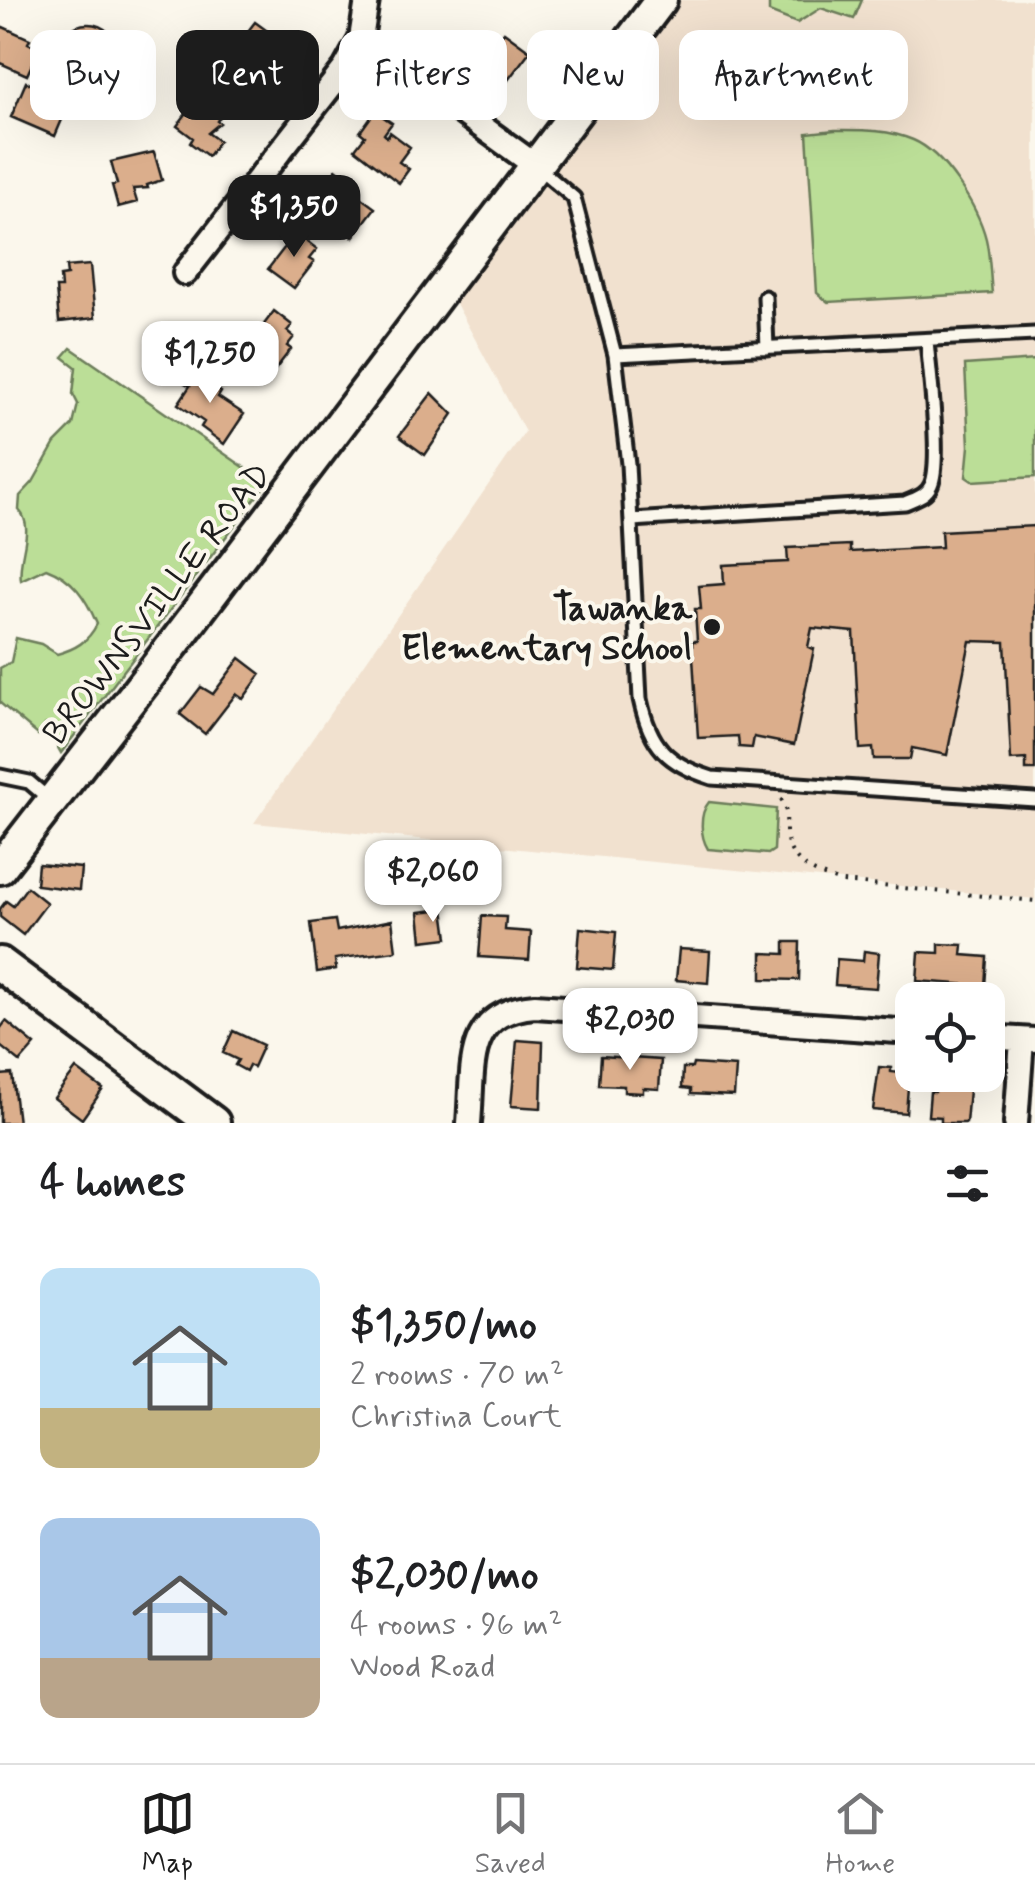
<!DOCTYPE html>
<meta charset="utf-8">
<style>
:root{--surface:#fff;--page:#f6f6f6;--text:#202124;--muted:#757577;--line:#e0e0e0;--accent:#1c1c1c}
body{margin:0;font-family:Mynerve,sans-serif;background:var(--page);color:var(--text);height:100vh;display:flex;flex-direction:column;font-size:38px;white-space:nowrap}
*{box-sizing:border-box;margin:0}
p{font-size:32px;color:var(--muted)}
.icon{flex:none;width:55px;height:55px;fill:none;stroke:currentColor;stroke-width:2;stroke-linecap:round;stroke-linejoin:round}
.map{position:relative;height:1123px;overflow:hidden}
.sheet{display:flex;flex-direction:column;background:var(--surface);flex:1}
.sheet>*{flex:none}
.guide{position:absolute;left:30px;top:30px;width:975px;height:90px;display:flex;gap:20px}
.buttons{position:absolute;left:895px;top:982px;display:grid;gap:20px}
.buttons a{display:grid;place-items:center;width:110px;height:110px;border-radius:20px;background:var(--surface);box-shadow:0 10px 40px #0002;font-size:50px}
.price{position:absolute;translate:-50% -85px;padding:0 22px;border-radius:20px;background:#fff;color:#222;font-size:32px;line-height:65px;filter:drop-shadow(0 2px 5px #0008)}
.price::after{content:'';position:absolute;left:50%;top:60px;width:30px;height:22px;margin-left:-15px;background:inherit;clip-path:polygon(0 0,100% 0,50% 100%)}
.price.selected{background:var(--accent);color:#fff}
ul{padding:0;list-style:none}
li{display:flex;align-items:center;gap:30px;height:250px;padding:0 40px}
li span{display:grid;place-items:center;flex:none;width:280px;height:200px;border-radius:20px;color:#555}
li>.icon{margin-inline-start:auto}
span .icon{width:120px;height:120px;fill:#fffc;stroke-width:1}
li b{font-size:42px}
h2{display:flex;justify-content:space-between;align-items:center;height:120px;padding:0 40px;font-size:42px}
.pill{padding:0 35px;border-radius:20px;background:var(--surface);box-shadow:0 10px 40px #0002;font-size:35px;line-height:90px}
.pill.selected{background:var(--accent);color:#fff}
.menu{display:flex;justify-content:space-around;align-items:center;height:140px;border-top:2px solid var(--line);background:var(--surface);font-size:28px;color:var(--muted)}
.menu a{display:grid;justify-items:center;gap:5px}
.menu .selected{color:var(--accent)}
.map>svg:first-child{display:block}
.built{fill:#f1e1cf}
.green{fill:#bbde97;stroke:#6c7d5a;stroke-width:2.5}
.building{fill:#dbae8c;stroke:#1c1c1c;stroke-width:2.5}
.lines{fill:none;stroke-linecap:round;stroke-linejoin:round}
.service-casing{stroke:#1c1c1c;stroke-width:19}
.minor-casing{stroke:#1c1c1c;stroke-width:30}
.tertiary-casing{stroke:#1c1c1c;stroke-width:38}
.secondary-casing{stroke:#1c1c1c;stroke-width:40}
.path{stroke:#1c1c1c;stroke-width:4;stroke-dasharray:2.5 8;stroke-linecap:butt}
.service{stroke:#fbf7ec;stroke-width:11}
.minor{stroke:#fbf7ec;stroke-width:22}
.tertiary{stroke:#fbf7ec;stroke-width:30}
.secondary{stroke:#fbf7ec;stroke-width:32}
.poi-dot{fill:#1c1c1c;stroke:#fbf7ec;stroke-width:4}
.labels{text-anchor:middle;stroke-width:8;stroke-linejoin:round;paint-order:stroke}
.street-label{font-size:35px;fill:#1c1c1c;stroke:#fbf7ec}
.poi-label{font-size:35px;font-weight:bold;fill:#1c1c1c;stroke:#fbf7ec;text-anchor:end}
</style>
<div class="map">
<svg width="1035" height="1123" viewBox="0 0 1035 1123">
<rect width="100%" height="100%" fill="#fbf7ec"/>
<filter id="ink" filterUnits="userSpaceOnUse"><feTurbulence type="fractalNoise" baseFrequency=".01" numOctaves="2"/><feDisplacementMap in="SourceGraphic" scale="20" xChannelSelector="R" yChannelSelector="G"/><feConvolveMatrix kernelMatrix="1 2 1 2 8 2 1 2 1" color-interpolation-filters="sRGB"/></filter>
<g filter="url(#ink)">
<path class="built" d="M661,0H1035V899L254,823L525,432L446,285Z"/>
<path class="green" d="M769,0H862L854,19L821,8L797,23L769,12Z
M835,130C861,130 888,129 913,140C944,153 978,207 986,239C990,256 990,276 992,293L828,302L817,293L807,133Z
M71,348L267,483L61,753L45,725L38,735L0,703V668L11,662L16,638L41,644L57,654C75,649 88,642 97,624C86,598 73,578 46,568L21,580C17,556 36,529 19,510L20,496L33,482L55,443L73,425L78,404L73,394L76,367L63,357Z
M1035,360V477L972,481L966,477L969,446L965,365Z
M709,802L776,809L774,850L768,854L708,849C700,836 699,814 709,802Z"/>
<path class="building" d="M255,22L284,43L252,84L235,71L239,65L233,60L240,51L235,48Z
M59 53a29 29 0 1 1 58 0a29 29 0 1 1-58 0Z
M3,27L30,39L28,43L39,49L27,75L0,63V29Z
M481,29L487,34L491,29L501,36L504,32L530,51L508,80L466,49Z
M26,82L70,101L55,136L11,117Z
M203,91L226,109L217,121L220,123L208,133L219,141L208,156L190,143L193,138L177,126Z
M375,111L392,123L384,134L387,137L390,132L410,147L399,162L409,169L399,183L355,149L365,136L360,132Z
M154,152L162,180L147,185L148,188L133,189L137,202L118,207L112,185L117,184L111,162Z
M336,169L354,183L349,189L375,208L353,237L316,209L330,190L324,186Z
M292,230L317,249L309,259L314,262L294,288L268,269L288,243L284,240Z
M90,265L95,318L59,322L56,288H61L60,276L67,275L66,267Z
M274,311L292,325L287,331L294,337L287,346L291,349L271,375L246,356L266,330L262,327Z
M197,365L214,377L206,388L210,391L213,386L221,392L218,397L244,414L224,444L201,427L204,422L178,404L190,386L185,383Z
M432,393L453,414L425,455L399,436Z
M1035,526V770H1026V759L1011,760L1005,642L970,641L947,755L912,748L910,759H874L873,748L860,749L854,632L812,628L808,647L814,649L794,745L754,737L752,748L739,747L738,736L698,738L692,641H697L695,609H701L699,586L724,584L723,565L788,562L787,548L850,545V552L942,547L941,531Z
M240,658L261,674L243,699L236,694L205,734L180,714L201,687L213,694Z
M38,864L81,868L79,890L36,885Z
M27,887L47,903L23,935L0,917V909L6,901L13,906Z
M444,909L448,938L422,941L419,912Z
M482,916L506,917L505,930L531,932L529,960L479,957Z
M335,920L337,931L392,920L396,951L335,959L336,969L317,972L311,923Z
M580,928L616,932L613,970L577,967Z
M785,942H800L799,980L762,979V953L785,954Z
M939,944L963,945L962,955L987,957L985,986L917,981L919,952L939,953Z
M679,949L710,951L708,983L676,980Z
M864,951L879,953L876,988L835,985L837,959L863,961Z
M6,1021L35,1045L20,1062L0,1046V1029Z
M233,1031L263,1045L253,1067L249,1065L246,1071L235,1065L238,1060L223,1053Z
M517,1040L543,1042L541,1108L511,1106Z
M601,1056L661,1060L659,1089L643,1088V1093L624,1092V1086L599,1085Z
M693,1064L736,1067L734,1096L691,1094V1089L682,1088L683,1068H692Z
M879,1067L891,1068V1072L909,1074L906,1113L873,1110Z
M76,1069L103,1089L82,1119L54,1098Z
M12,1074L18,1123H0V1075Z
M936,1076L970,1079L966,1123H941V1117L928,1116L930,1092H935Z"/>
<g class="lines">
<defs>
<path id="service" d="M536,166L574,198L615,355L628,464L640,699C650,746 667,764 712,778L1035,800
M765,297L767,348
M615,355L1035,334
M632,520L905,503C916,498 926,496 931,485C942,462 929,369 927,340
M0,776L29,782L49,799"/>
<path id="minor" d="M361,39L536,166
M185,273L345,68L361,39L367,0
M988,1037L1034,1040
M469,1123C474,1067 463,1012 535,1006L912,1032
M1016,1123L1022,1040"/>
<path id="tertiary" d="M0,868L176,641L661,0"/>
<path id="secondary" d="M0,964L213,1123"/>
</defs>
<use href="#service" class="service-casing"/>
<use href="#minor" class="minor-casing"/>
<use href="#tertiary" class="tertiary-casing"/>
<use href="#secondary" class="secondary-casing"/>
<path class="path" d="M781,799C788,810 786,818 786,831C787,863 815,874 842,882L1035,901"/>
<use href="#service" class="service"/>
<use href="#minor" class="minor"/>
<use href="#tertiary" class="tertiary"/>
<use href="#secondary" class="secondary"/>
</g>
</g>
<circle class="poi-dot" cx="712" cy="627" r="10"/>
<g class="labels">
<g class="street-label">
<text transform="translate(156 603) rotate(-52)" y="12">BROWNSVILLE ROAD</text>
</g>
<g class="poi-label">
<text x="692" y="619">Tawanka<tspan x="692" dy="40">Elementary School</tspan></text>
</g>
</g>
</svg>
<div class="buttons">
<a><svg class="icon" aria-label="locate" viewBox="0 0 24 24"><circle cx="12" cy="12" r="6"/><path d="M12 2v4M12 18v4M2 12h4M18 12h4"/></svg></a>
</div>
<b class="price selected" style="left:294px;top:260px">$1,350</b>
<b class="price" style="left:210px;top:406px">$1,250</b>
<b class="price" style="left:433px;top:925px">$2,060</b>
<b class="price" style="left:630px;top:1073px">$2,030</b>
<div class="guide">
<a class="pill">Buy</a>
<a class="pill selected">Rent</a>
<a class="pill">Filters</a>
<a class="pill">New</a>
<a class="pill">Apartment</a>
</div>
</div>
<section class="sheet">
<h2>4 homes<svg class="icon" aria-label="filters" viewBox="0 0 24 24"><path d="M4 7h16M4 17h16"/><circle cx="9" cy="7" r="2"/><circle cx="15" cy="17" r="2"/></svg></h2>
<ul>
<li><span style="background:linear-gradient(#bfe0f5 70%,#c2b280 0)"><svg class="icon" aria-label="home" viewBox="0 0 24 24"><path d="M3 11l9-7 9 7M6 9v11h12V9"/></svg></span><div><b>$1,350/mo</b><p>2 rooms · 70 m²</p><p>Christina Court</p></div></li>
<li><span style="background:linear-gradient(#a9c7e8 70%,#b9a48a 0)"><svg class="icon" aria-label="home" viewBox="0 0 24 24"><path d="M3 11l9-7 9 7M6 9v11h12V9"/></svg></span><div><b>$2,030/mo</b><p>4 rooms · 96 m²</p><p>Wood Road</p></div></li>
</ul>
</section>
<nav class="menu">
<a class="selected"><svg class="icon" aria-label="map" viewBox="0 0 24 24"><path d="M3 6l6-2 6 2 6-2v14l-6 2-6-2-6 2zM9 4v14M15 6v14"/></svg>Map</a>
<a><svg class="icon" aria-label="saved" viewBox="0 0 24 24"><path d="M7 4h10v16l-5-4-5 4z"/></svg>Saved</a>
<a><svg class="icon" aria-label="home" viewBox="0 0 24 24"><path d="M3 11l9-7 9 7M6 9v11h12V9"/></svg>Home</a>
</nav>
